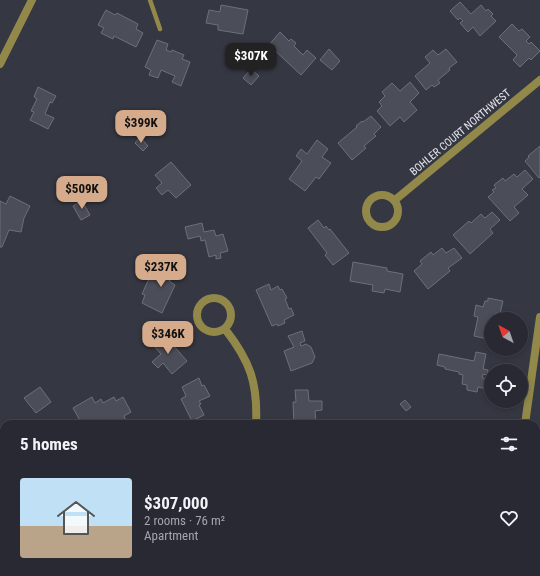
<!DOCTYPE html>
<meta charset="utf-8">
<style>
:root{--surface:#282932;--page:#30313a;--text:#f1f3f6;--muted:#a5a6ac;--line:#44454d;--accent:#d6ab8b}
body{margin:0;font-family:"Roboto Condensed",sans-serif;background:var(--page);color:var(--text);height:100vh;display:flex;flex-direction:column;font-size:15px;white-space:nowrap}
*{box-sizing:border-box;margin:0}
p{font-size:13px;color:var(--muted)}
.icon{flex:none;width:22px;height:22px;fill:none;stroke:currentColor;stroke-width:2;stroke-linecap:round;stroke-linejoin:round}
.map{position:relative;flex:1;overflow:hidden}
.details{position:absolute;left:0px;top:420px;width:540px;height:156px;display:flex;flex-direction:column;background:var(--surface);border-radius:12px 12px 0 0;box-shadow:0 2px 6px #0003,0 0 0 1px var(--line)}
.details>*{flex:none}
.needle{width:26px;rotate:320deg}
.fabs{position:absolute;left:484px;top:312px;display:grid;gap:8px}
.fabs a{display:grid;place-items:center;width:44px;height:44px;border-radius:50%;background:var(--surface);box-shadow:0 2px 6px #0003,0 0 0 1px var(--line);font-size:20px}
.price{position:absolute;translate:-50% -34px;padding:0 9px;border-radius:8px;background:var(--accent);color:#111;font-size:13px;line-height:26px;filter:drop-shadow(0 1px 2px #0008)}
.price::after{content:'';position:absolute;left:50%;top:24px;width:12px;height:9px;margin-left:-6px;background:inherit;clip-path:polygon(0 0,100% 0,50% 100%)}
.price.active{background:#222;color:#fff}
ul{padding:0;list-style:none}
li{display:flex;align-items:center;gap:12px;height:100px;padding:0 20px}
li span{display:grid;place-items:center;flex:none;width:112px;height:80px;border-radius:4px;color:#555}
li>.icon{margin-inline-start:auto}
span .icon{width:48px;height:48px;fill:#fffc;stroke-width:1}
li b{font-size:17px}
h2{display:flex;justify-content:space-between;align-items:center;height:48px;padding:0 20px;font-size:17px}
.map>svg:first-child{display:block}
.building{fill:#4b4d58;stroke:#6d707c}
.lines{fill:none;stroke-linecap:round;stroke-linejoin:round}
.service{stroke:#918849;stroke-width:4.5}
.minor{stroke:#918849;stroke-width:8}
.tertiary{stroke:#918849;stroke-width:8}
.labels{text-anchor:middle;stroke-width:3.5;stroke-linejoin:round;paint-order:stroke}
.street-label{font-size:11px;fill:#e4e6ed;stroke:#353742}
</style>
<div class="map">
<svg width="540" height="576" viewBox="0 0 540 576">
<rect width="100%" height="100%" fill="#353742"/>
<path class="building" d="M460,2L471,14L481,5L486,11L488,9L493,14L491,16L496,21L480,36L473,27L468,32L460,23L463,21L460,18L458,20L450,11Z
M221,5L248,10L243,34L218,30V25L206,23L209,10L220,12Z
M106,10L115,15L117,13L138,24L136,29L143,33L136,47L114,36L113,39L101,33L104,28L98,25Z
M512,24L519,31L522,29L530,37L526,41L529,44L531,42L540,51L531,60L529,58L520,67L513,60L517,55L499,37Z
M280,32L289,41L291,39L296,43L294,46L303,55L307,50L316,58L301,75L269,45Z
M157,40L168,44L166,50L171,52L172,50L184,55L182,59L190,62L181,86L172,82L175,76L161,70L158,78L149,75L151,70L145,67Z
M329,49L340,61L332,70L320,60Z
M446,49L457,62L449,68L450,70L438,80L440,83L434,87L432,85L426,90L415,76L430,63L425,57L433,50L438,55Z
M251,69L259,76L251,85L243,78Z
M410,82L419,93L410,102L417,110L404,122L400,117L390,126L377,111L382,106L379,102L385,96L382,92L392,83L400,91Z
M38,87L56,96L52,103L50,102L45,114L54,118L48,129L30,120L34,112L31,111L37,99L34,97Z
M371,116L381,127L374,134L376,136L364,146L366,148L352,160L338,143L357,127L356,126L362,121L363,122Z
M140,137L148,146L143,151L135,143Z
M317,140L328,149L322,157L331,163L319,179L316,177L305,191L289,179L302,161L296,156L301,149L307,154Z
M540,146V177L539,178L525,161L529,157L528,156Z
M171,162L191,185L176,198L168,190L162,195L156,188L162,183L155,175Z
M525,170L533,179L522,189L528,195L514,207L519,213L510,221L488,197L494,192L492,190L496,188L494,185L503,178L505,181L514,174L517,177Z
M10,196L30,206L24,218L21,232L9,230L2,247H0V201L6,204Z
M82,201L90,215L81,220L73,206Z
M492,212L500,220L490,229L493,233L470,254L453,235L469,221L471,223L481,214L485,218Z
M318,220L324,228L326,226L329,230L330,229L349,253L333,265L325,255L327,253L308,228Z
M202,223L204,232L214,230L216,236L223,234L228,251L220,253L221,258L216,259V255L209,257L205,240L201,241L200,236L188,239L185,227Z
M442,248L446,253L454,248L462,258L448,268L450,271L428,289L414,271L422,264L420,261L431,252L433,255Z
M175,260L185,270L175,280L173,278L169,281L175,285L162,313L142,303L145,295L142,294L152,272L165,279L170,274L166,269Z
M353,262L387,268V271L403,274L400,292L385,289L384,293L372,291L373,285L350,281Z
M269,284L271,290L278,286L280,290L282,289L287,298L285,299L289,309L291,308L294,315L284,320L285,323L278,326L277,324L272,326L256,290Z
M488,298L503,301L500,314L496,313L494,319H491V340L474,336L478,317L474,316L476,305L483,307L485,301H488Z
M302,331L305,341L300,343L301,346L306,344L311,347L315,357L312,363L291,371L284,351L294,347L288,336Z
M164,335L187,361L172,374L163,363L158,368L152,362L161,354L153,345Z
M476,352L486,354L483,369L488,370L487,375L483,374L482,378L489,379L487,389L478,387L477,392L467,390V385L462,384L463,375L459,374V372L445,369V367L437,365L439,354L474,361Z
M199,378L202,386L204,385L210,396L199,401L201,404L199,405L204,415L192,421L181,399L186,396L182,387Z
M40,387L51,402L36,413L24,398Z
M295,390H308L309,401H322V410L315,411L316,424H294L293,402H296Z
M92,397L95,403L101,399L103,403L114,397L116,401L123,397L131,412L124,416L127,423L93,424L92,422L88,424H82L73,408Z
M405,400L411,407L406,411L400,404Z
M0,506L4,511V517L0,521L2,522L0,524Z
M467,572H482L480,576H466Z"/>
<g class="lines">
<path class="service" d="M150,0L160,29"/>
<path class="minor" d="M366 211a16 16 0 1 1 32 0a16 16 0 1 1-32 0Z
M395,200L540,80
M197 315a17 17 0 1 1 34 0a17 17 0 1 1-34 0Z
M225,329C250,361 258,383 256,424
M525,424L540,317
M359,572L368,576
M109,576L118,572
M508,576V572"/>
<path class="tertiary" d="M0,64L32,0"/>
</g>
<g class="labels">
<g class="street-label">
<text transform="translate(460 132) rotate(-40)" y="4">BOHLER COURT NORTHWEST</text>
</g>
</g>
</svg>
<div class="fabs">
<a><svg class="needle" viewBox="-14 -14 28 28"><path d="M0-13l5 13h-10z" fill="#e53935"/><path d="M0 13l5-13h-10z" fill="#a5a6ac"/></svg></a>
<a><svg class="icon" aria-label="locate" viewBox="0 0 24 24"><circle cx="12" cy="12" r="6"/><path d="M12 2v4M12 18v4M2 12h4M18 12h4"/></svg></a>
</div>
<b class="price active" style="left:251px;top:77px">$307K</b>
<b class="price" style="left:141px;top:144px">$399K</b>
<b class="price" style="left:82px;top:210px">$509K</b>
<b class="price" style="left:161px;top:288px">$237K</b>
<b class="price" style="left:168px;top:355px">$346K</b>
<section class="details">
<h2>5 homes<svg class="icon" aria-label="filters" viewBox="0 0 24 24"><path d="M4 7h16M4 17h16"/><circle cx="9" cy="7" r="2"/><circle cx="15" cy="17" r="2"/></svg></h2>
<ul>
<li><span style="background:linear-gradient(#bfe0f5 60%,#b9a48a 0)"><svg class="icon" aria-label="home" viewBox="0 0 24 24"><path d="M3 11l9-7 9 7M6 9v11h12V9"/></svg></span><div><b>$307,000</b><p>2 rooms · 76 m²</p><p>Apartment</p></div><svg class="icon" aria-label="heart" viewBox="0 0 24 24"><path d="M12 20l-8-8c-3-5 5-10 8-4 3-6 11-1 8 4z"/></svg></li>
</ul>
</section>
</div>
